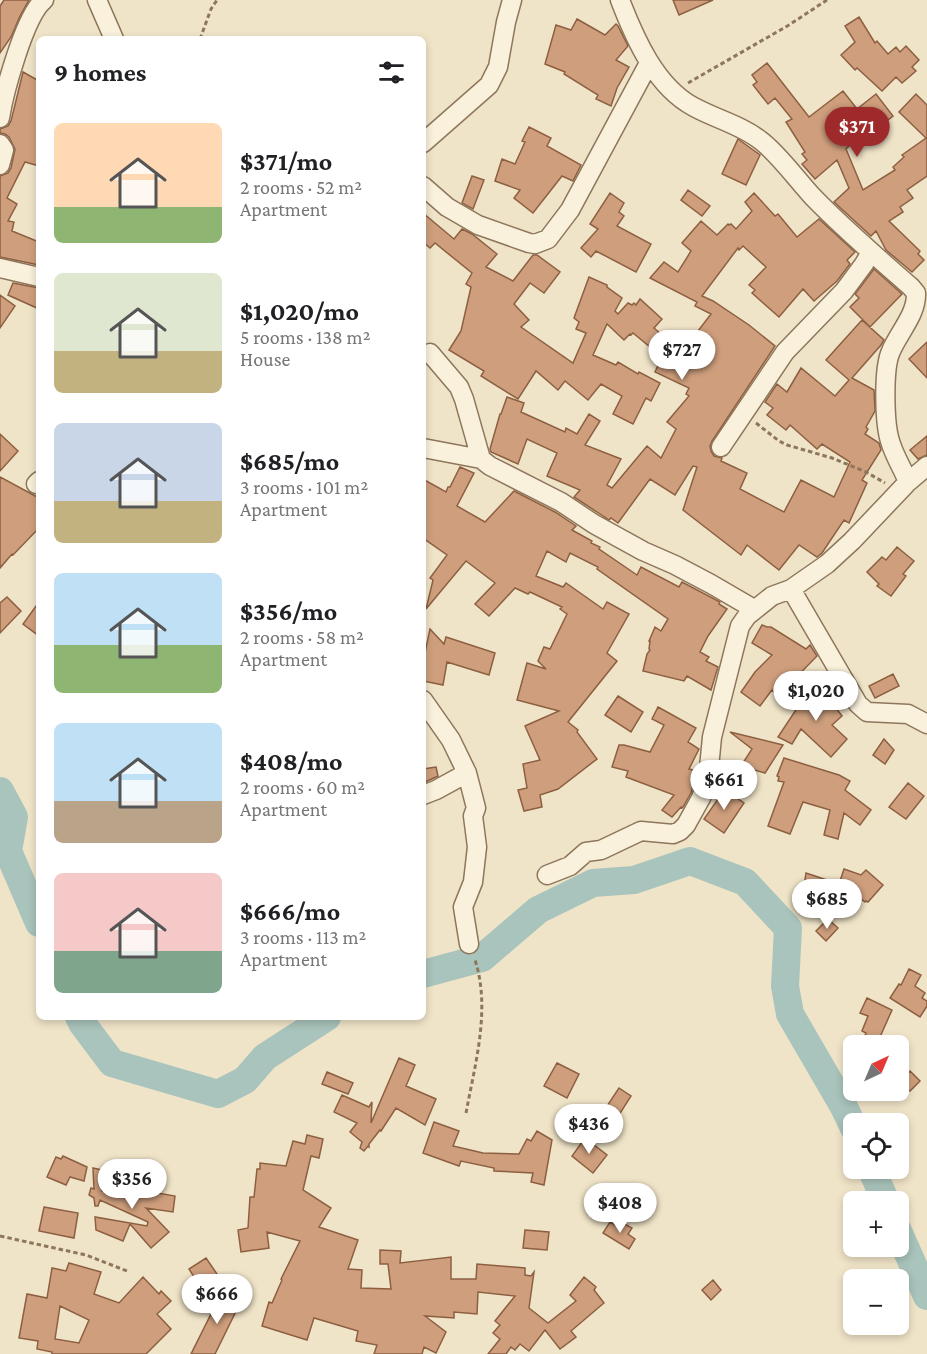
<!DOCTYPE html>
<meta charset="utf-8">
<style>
:root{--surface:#fff;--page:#f6f6f6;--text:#202124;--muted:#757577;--accent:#9e2a2b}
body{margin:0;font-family:"Crimson Pro",serif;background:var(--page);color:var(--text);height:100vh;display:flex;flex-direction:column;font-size:22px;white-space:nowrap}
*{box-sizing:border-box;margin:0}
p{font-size:20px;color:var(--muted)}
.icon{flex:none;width:33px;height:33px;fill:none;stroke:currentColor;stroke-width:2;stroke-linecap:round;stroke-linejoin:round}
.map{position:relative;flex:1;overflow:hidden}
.drawer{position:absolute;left:36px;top:36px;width:390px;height:984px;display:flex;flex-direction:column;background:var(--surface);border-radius:9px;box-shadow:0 3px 9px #0003}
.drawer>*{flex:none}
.needle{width:39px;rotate:44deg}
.buttons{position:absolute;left:843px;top:1035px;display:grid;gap:12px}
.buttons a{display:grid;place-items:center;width:66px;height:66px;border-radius:9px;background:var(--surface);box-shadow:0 3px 9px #0003;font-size:30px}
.price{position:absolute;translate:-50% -51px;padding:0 14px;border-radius:21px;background:#fff;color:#222;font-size:20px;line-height:39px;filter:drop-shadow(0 2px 3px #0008)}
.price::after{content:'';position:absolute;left:50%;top:36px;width:18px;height:14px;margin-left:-9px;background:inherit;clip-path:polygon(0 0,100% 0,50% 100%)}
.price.selected{background:var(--accent);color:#fff}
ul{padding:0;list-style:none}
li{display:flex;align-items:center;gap:18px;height:150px;padding:0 18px}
li span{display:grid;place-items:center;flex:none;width:168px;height:120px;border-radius:9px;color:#555}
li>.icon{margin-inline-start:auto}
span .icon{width:72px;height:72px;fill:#fffc;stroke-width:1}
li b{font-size:26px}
h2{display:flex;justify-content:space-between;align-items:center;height:72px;padding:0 18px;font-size:26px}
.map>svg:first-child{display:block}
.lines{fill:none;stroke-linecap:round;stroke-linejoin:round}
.river{stroke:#a9c4bc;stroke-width:28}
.building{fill:#cf9f7d;stroke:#8d5f41;stroke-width:1.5;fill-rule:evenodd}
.street-casing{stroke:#8d765c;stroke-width:21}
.path{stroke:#8d765c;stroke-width:3;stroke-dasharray:4.5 3;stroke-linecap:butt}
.street{stroke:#faf1dc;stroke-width:18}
</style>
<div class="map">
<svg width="927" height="1354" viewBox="0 0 927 1354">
<rect width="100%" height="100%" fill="#f0e4c8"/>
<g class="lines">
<path class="river" d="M0,791L14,817L8,851L39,923
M423,974L482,958L538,910L593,883L634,880L690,861L745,882L788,928L785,986L790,1014L844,1107L854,1128
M79,1017L82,1023L112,1063L218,1094L245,1080L265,1057L327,1017
M871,1168L886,1202
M898,1231L927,1296"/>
</g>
<path class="building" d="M4,0H29L20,16L11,37L0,53V6Z
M673,0H713L679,15Z
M859,17L875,43L877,41L888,54L896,47L900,52L906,46L919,60L912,67L916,71L902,83L896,77L882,91L857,68L855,70L841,55L855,42L845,26Z
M577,19L605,35L616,24L618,26L628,46L616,60L629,67L617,88L611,106L596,99L598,95L564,74L565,72L545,64L556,25L571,30Z
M767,63L809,117L843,91L857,109L876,94L893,116L871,133L867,128L846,149L863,190L895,170L893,167L904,157L902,155L926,138L899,112L916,94L927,105V176L907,190L913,198L900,207L903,212L889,221L920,251L918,254L924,260L912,272L886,250L876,231L871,236L834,202L849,188L837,160L815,179L802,164L807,160L802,154L805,152L786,122L792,119L775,98L768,104L753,85L757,82L752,75Z
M23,72L39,81V166L25,162L7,198L17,204L8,221L14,222L12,231L39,242V265L0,257V176L8,173L11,168L15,149L9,137L5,134L0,133V129L8,126L11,121Z
M529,127L551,138L547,146L581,165L573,181L562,176L533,213L514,198L520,190L495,181L502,159L515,164L525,142L522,141Z
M738,139L760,155L746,185L722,174Z
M472,176L484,180L473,209L462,203Z
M688,190L710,206L702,216L681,200Z
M610,193L624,203L619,212L624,216L617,226L651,244L636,272L596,251L591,257L581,248L598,229L590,224Z
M754,193L775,216L778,214L797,237L819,219L855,252L847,260L850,264L837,281L814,301L803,289L779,317L752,293L755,290L749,285L766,267L743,246L739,250L738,248L702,296L713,301L749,325L775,346L712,441L710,446L711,451L714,456L722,458L721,461L747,473L740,489L784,512L801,480L834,497L850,462L822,444L817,449L790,425L786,430L767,415L773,408L765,402L777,384L787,392L801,368L835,396L849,380L826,360L862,320L884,340L881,345L852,378L874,390L875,411L866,427L868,429L865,434L879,443L881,450L862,480L867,483L849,523L844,520L822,553L817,557L799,545L779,570L747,545L741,555L683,510L697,467L693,466L675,495L650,479L618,523L611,518L609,520L600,514L574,497L580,490L547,476L557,453L527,439L518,464L491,452L490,449L500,414H501L507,397L524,403L521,412L565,432L566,428L577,434L589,414L600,421L585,445L621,459L607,485L612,488L647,446L661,458L676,429L667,422L689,396L686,394L689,388L655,372L662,357L633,333L631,335L630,334L624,340L607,324L593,355L616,365L618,362L638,374L639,372L660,383L651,401L646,398L633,424L613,414L622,396L601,384L588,400L565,381L558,390L536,371L518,399L481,376L484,371L449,350L461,331L471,287L466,284L472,273L435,243L430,248L423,242V213L454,239L462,229L472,234L497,254L486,267L513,281L533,255H537L560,272L544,293L530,283L514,304L529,320L521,327L573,363L586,333L576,329L579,322L574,318L589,277L607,285V287L622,298L615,311L618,314L628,303L632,305L634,303L636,305L640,299L662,319L654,328L682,352L711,314L695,306L697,302L650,278L664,262L678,272L691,251L682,243L701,221L717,235L728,224L729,225L731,224L736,229L752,211L745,202Z
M874,269L902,294L870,327L850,307L859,298L855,294Z
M13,283L39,288V309L8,295Z
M0,295L15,306L0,328Z
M927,342V378L909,359Z
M0,434L18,451L0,471Z
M927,436V455L918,459L910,450Z
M460,467L474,473L457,506L485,522L514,491L555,512L576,526L572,530L592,541L591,543L600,547L599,549L637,575L641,567L679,587L682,582L720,602L719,604L727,609L708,636L700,652L709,657L706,661L718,667L711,690L687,676L684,681L643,671L647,654L650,650L649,649L650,641H649L655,627L661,631L668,619L597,569L598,567L570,553L566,562L547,551L536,576L563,587L566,583L603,609L607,602L629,614L607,653L617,661L568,722L578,730L577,732L597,759L558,789L540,795L542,807L524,811L518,790L527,788L523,764L540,760L525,726L559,711L517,700L527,663L546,669L538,661L544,647L550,649L567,614L560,609L562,607L530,592L528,594L515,588L489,616L475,604L495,583L466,561L426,609L433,580L430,578L447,555L423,538V479L446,492L448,487H450Z
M0,477L39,498V528L13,555L12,554L0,568Z
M897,547L914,561L903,574L906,576L891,596L877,586L879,584L867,572L882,557L886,560Z
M7,597L21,611L0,633V603Z
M39,602V636L23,624Z
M762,625L767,627H771L806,649L810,645L817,656L778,696L772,690L760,706L741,692L755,672L772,655L752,643Z
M430,629L444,644L446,637L495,653L489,675L447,662L443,685L423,681V662Z
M893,674L899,686L875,698L869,686Z
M815,681L842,716L832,725L847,739L831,757L801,729L792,744L778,737Z
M618,696L643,712L631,732L605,715Z
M658,707L696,728L688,742L699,749L689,769L697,771L691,793L683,807L682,808L681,807L672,817L662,810L674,795L626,777L628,771L612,767L619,745H624L650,752L664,725L652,719Z
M730,732L783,745L765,773L741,766L752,749Z
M884,739L894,750L885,764L873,755Z
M784,758L839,775L850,781L845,790L871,810L860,825L844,813L838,839L824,835L830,810L803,802L790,834L768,826L784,782L778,781L779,777L777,776Z
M436,767L438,776L423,783V769Z
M908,783L924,796L906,819L889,807Z
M723,792H728L744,803L724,833L704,819Z
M844,869L861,875L866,870L883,885L868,902L866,901L865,902L851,891L847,901L830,896L826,917L800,913L806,873L839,884Z
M828,919L838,928L826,941L816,931Z
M909,969L921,975L915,986L925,993L922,998L927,1001V1006L920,1017L890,998L899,984L901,985Z
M867,998L892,1010L876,1046H870L862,1042L866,1033L862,1031L868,1016L860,1013Z
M399,1058L415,1065L406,1086L436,1099L425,1125L396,1108L381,1131L380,1130L369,1144V1147L368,1146L364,1151L360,1148L362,1142L350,1132L357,1123L334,1112L342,1095L369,1107L372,1102L371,1123Z
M557,1063L579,1074L567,1098L544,1086Z
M910,1071L920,1081L910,1091L899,1082Z
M327,1072L353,1083L348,1094L322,1084Z
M619,1088L631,1096L619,1115L607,1106Z
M434,1122L459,1131L453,1146L483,1153L519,1154L527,1139L531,1141L537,1131L552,1140L544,1185L531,1182L533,1173L494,1171V1168L461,1161L459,1166L423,1153Z
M307,1135L323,1139L319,1158L311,1156L303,1190L331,1208L319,1227L358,1240L348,1269L362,1270L361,1288L391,1289L388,1264H380V1250L401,1251L400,1263L451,1257V1279H476L477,1264L525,1268V1275L531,1276L534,1272L529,1308L548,1323L576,1301L570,1295L584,1277L596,1287L594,1290L604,1303L571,1331L576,1337L560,1349L545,1330L529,1351L520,1344L515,1350L511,1347L506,1354H488L500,1339L493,1333L500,1325L495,1321L515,1296L478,1292L477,1314L454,1312V1318L425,1316L446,1332L436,1353L424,1347L422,1354H374L377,1345L356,1341L358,1331L314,1318L307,1340L262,1326L269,1302L272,1303L282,1280L281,1279L300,1241L267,1232L269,1248L241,1252L238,1230L248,1228L250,1197H254L257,1169H260V1163L286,1166L293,1141L305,1144Z
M585,1138L607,1155L593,1173L572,1156Z
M63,1156L87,1167L84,1181L70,1177L66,1185L47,1177L56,1157L61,1159Z
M93,1168L107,1171L102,1191L127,1198L132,1181L148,1185L146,1191L175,1196L173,1212L146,1208L169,1232L151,1248L130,1224L123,1241L96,1230L95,1217L147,1226L148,1222L100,1200L98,1206H95L94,1198L89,1195L91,1188L94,1189Z
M44,1207L78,1213L74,1238L39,1231Z
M610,1222L618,1227L621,1222L632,1228L628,1234L635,1239L629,1249L603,1233Z
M525,1230L549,1232L547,1250L523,1248Z
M206,1258L217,1274L199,1285L189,1269Z
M69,1263L101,1272L94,1294L119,1303L143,1277L159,1294L161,1291L171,1301L157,1314L171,1329L146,1354H52V1352L37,1349L38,1341L19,1338L27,1294L47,1298L52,1268L66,1271ZM60,1306L89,1320L79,1343L55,1339Z
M713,1280L721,1290L711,1300L702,1290Z
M222,1292L241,1301L215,1354H191Z"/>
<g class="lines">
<defs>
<path id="street" d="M97,0L114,39
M620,0C635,39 656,87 694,107C716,119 741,125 760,140C778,153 797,180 813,197C844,229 878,258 911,287L916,293C917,314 899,332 891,351C883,368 884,426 891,444C895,457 903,469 908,482
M0,118C4,92 25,15 44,0
M423,143L489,85L498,67L506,22L512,0
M0,144L4,150L0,165
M423,186L447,207L478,225L529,243L535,244L548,239L570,210L649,63
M0,268L39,277
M430,353L459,387L464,399L481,459L490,466L561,502L594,524L643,551L675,565L711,584L754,609
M721,447L785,352L844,291L864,264L871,252
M423,448L481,459
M36,484L39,481
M791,589L858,704L867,712L908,714L927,724
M423,700L451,740L467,773L476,808L473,816L477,847L473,882L463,907L469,944
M423,795L436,790L467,773
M547,875L570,866L586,852L601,850L641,831L673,834L680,831L686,825L701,798L708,778L712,737L740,626L747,616L772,596L791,589L827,564L852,541L908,482L927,466"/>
</defs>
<use href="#street" class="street-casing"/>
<path class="path" d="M200,39L211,9L217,0
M688,83L789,25L827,0
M756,423L779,441L787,445L832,458L866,472L885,483
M466,1113C475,1064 491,1009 475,960
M0,1236L86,1255L127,1271"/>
<use href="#street" class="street"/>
</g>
</svg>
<div class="buttons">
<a><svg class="needle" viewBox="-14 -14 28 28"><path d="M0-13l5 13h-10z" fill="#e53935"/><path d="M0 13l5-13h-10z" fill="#757577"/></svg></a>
<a><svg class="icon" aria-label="locate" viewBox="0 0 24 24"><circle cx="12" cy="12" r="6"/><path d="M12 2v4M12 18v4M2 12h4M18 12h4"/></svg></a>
<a>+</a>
<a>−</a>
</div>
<b class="price selected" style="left:857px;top:158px">$371</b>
<b class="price" style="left:682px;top:381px">$727</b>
<b class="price" style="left:816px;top:722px">$1,020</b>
<b class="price" style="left:724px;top:811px">$661</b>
<b class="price" style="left:827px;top:930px">$685</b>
<b class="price" style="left:589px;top:1155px">$436</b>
<b class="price" style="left:132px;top:1210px">$356</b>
<b class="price" style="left:620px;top:1234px">$408</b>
<b class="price" style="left:217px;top:1325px">$666</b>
<section class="drawer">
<h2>9 homes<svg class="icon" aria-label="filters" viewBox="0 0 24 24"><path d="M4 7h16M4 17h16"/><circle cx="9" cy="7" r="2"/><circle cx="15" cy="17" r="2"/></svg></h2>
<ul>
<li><span style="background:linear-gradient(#ffd9b3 70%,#8fb573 0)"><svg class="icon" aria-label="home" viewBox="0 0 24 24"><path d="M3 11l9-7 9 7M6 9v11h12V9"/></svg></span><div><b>$371/mo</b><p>2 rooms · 52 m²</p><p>Apartment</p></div></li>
<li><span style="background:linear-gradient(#dfe7d0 65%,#c2b280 0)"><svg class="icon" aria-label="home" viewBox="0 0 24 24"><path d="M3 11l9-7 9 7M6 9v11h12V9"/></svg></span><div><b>$1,020/mo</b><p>5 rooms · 138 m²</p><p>House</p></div></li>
<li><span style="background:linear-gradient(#c9d6e8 65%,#c2b280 0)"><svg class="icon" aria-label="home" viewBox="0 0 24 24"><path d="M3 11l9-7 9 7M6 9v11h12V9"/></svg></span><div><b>$685/mo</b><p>3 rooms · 101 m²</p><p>Apartment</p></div></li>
<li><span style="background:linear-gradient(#bfe0f5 60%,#8fb573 0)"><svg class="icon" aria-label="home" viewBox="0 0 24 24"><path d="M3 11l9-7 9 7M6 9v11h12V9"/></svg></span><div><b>$356/mo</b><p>2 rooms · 58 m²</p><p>Apartment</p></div></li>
<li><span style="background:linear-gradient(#bfe0f5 65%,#b9a48a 0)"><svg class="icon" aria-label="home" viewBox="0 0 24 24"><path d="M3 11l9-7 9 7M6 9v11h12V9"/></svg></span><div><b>$408/mo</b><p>2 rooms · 60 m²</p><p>Apartment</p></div></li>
<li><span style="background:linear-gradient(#f6c9c9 65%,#7fa58c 0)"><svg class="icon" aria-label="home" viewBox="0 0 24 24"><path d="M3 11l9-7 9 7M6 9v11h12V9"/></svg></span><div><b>$666/mo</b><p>3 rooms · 113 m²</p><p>Apartment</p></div></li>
</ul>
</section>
</div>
